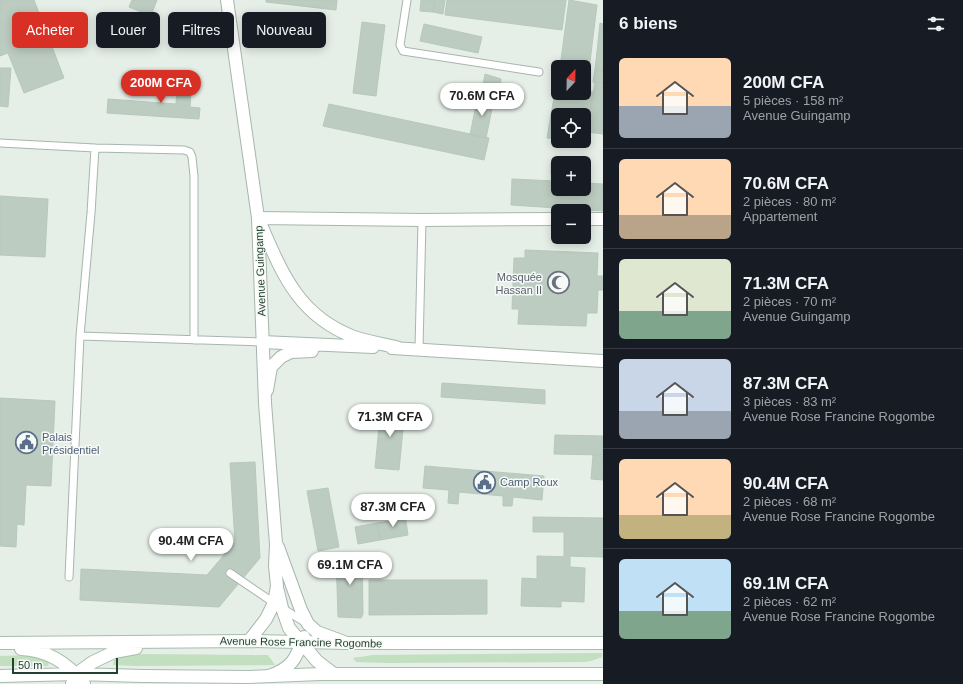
<!DOCTYPE html>
<html lang="fr">
<meta charset="utf-8">
<style>
:root{--surface:#171b24;--page:#20242c;--text:#f1f3f6;--muted:#9ea1a6;--line:#363941;--accent:#d93025}
body{margin:0;font-family:Helvetica,sans-serif;background:var(--page);color:var(--text);height:100vh;display:flex;flex-direction:column;font-size:15px;white-space:nowrap}
*{box-sizing:border-box;margin:0}
p{font-size:13px;color:var(--muted)}
.icon{flex:none;width:22px;height:22px;fill:none;stroke:currentColor;stroke-width:2;stroke-linecap:round;stroke-linejoin:round}
.map{position:relative;flex:1;overflow:hidden}
.drawer{display:flex;flex-direction:column;background:var(--surface);width:360px}
.drawer>*{flex:none}
.guide{position:absolute;left:12px;top:12px;width:380px;height:36px;display:flex;gap:8px}
.needle{width:26px;rotate:22deg}
.buttons{position:absolute;left:551px;top:60px;display:grid;gap:8px}
.buttons a{display:grid;place-items:center;width:40px;height:40px;border-radius:6px;background:var(--surface);box-shadow:0 2px 10px #0003;font-size:20px}
.scale{position:absolute;left:12px;bottom:10px;width:106px;box-sizing:border-box;padding-left:4px;border:2px solid #24402e;border-top:0;font-size:11px;line-height:14px;white-space:nowrap;color:#24402e;-webkit-text-stroke:3px #f6faf7;paint-order:stroke}
.price{position:absolute;translate:-50% -34px;padding:0 9px;border-radius:14px;background:#fff;color:#222;font-size:13px;line-height:26px;filter:drop-shadow(0 1px 2px #0008)}
.price::after{content:'';position:absolute;left:50%;top:24px;width:12px;height:9px;margin-left:-6px;background:inherit;clip-path:polygon(0 0,100% 0,50% 100%)}
.price.active{background:var(--accent);color:#fff}
ul{padding:0;list-style:none}
li{display:flex;align-items:center;gap:12px;height:100px;padding:0 16px}
li+li{border-top:1px solid var(--line)}
li span{display:grid;place-items:center;flex:none;width:112px;height:80px;border-radius:6px;color:#555}
li>.icon{margin-inline-start:auto}
span .icon{width:48px;height:48px;fill:#fffc;stroke-width:1}
li b{font-size:17px}
h2{display:flex;justify-content:space-between;align-items:center;height:48px;padding:0 16px;font-size:17px}
.chip{padding:0 14px;border-radius:6px;background:var(--surface);box-shadow:0 2px 10px #0003;font-size:14px;line-height:36px}
.chip.active{background:var(--accent);color:#fff}
main{display:flex;flex:1;min-height:0}
.map>svg:first-child{display:block}
.green{fill:#c2dfbf}
.building{fill:#bdccc1;stroke:#b7c8bb}
.lines{fill:none;stroke-linecap:round;stroke-linejoin:round}
.service-casing{stroke:#a7b6ac;stroke-width:9}
.minor-casing{stroke:#a7b6ac;stroke-width:14}
.tertiary-casing{stroke:#a7b6ac;stroke-width:14}
.secondary-casing{stroke:#a7bdad;stroke-width:14}
.service{stroke:#fff;stroke-width:7}
.minor{stroke:#fff;stroke-width:12}
.tertiary{stroke:#fff;stroke-width:12}
.secondary{stroke:#fff;stroke-width:12}
.labels{text-anchor:middle;stroke-width:3;stroke-linejoin:round;paint-order:stroke}
.street-label{font-size:11px;fill:#24402e;stroke:#f6faf7}
.worship-label{font-size:11px;fill:#5b616d;stroke:#f6faf7;text-anchor:end}
.service-label{font-size:11px;fill:#4e5e75;stroke:#f6faf7;text-anchor:start}
</style>
<main>
<div class="map">
<svg width="603" height="684" viewBox="0 0 603 684">
<rect width="100%" height="100%" fill="#e5eee7"/>
<path class="green" d="M602,653V657L591,661L584,662L386,663L356,662L353,658L373,655Z
M136,654L268,655L275,665L136,666L113,665L114,660L118,658Z
M31,655L46,659L49,662L48,666H0V656Z"/>
<path class="building" d="M0,0H34L64,78L24,93L8,53L0,56Z
M132,0H157L151,16L129,7Z
M266,0H337L336,10L266,2Z
M421,0H435L433,12L420,11Z
M435,0H445L443,14L433,12Z
M447,0H566L562,30L445,15Z
M569,0L597,5L587,86H584V67H560Z
M362,22L385,25L376,96L353,93Z
M600,23L603,24V71L595,70Z
M424,24L482,37L478,53L420,41Z
M0,68H11L8,107L0,106Z
M595,70L603,71V83L593,82Z
M178,72L192,73L190,107L200,108L199,119L107,113L108,99L176,104Z
M485,74L501,79L497,100L481,95Z
M595,82L603,83V134L587,132Z
M556,86H558V93H584V90L593,92L585,143L569,141H584V115H558V139L547,138Z
M478,95L494,99L486,138L470,135Z
M329,104L489,138L484,160L323,126Z
M551,163L558,164V189H584V183L603,184V211L511,205L512,179L554,181V175H551Z
M0,196L48,199L45,257L0,255Z
M525,250L598,253L597,276H603V290H598L597,313H587L586,326L518,324L519,309H512L514,258H525Z
M442,383L545,390V404L441,397Z
M0,398L55,401L51,486L26,485L24,525L17,524L16,547L0,546Z
M381,407L405,409L399,470L375,468Z
M555,435L603,436V455L554,454Z
M593,455L603,456V480L591,479Z
M255,462L260,558L219,607L80,600L81,569L207,575L235,542L230,463Z
M425,466L544,476L542,500L513,497L512,506H503V496L459,492L458,504L448,503L449,490L423,488Z
M328,488L339,547L318,551L307,491Z
M405,515L408,535L380,540L377,523L397,520L396,517Z
M533,517L603,518V557L564,556V532H533Z
M377,523L380,540L358,544L355,527Z
M336,554L362,555L363,614L361,618L338,617Z
M537,556L570,557V567L585,568L584,602L561,601V607L521,606L522,578L537,579Z
M369,580H487V614L369,615Z"/>
<g class="lines">
<defs>
<path id="service" d="M407,0L400,45L403,51L539,72
M0,143L95,148L91,213L80,336L69,577
M95,148L184,150L190,152L192,157L194,176V340
M80,336L262,342
M419,349L422,220
M230,573L274,603L306,623"/>
<path id="minor" d="M584,219H603
M262,342L373,347
M392,348L603,361
M399,348C384,344 368,342 354,337C296,315 281,270 258,218L422,220L558,219
M267,390L271,367L281,357L291,352L312,351"/>
<path id="tertiary" d="M227,0L258,218L265,403L276,544L275,566L277,586L274,603L266,619L249,641
M278,547L301,610L308,624L317,632L344,642
M278,591L282,608L289,628L317,661L334,674
M269,676C292,668 296,659 304,637"/>
<path id="secondary" d="M0,643L249,641L347,643H603
M21,649C47,650 68,663 84,684
M0,676L76,674L143,676L248,677L320,674H603
M72,684L76,674L93,662L114,652L136,648"/>
</defs>
<use href="#service" class="service-casing"/>
<use href="#minor" class="minor-casing"/>
<use href="#tertiary" class="tertiary-casing"/>
<use href="#secondary" class="secondary-casing"/>
<use href="#service" class="service"/>
<use href="#minor" class="minor"/>
<use href="#tertiary" class="tertiary"/>
<use href="#secondary" class="secondary"/>
</g>
<defs>
<symbol id="mosque-ring" viewBox="-11 -11 22 22"><circle r="9.5" fill="#f6faf7" stroke="#6b7280" stroke-width="1.5"/><path d="M3.5-4.9A6 6 0 1 0 3.5 4.9A5 5 0 1 1 3.5-4.9Z" fill="#6b7280"/></symbol>
<symbol id="civic-ring" viewBox="-11 -11 22 22"><circle r="9.5" fill="#f6faf7" stroke="#5c6f8a" stroke-width="1.5"/><path d="M-.6-6.5H3V-4.5H.6V-3L4-1V1h2V6H-6V1h2V-1L-.6-3ZM-1.2 2.5V6h2.4V2.5Z" fill="#5c6f8a"/></symbol>
</defs>
<g fill-rule="evenodd">
<use href="#mosque-ring" x="546" y="270" width="25" height="25"/>
<use href="#civic-ring" x="14" y="430" width="25" height="25"/>
<use href="#civic-ring" x="472" y="470" width="25" height="25"/>
</g>
<g class="labels">
<g class="street-label">
<text transform="translate(260 271) rotate(-92)" y="4">Avenue Guingamp</text>
<text transform="translate(301 642) rotate(1)" y="4">Avenue Rose Francine Rogombe</text>
</g>
<g class="worship-label">
<text x="542" y="281">Mosquée<tspan x="542" dy="13">Hassan II</tspan></text>
</g>
<g class="service-label">
<text x="42" y="441">Palais<tspan x="42" dy="13">Présidentiel</tspan></text>
<text x="500" y="486">Camp Roux</text>
</g>
</g>
</svg>
<div class="buttons">
<a><svg class="needle" viewBox="-14 -14 28 28"><path d="M0-13l5 13h-10z" fill="#e53935"/><path d="M0 13l5-13h-10z" fill="#9ea1a6"/></svg></a>
<a><svg class="icon" aria-label="locate" viewBox="0 0 24 24"><circle cx="12" cy="12" r="6"/><path d="M12 2v4M12 18v4M2 12h4M18 12h4"/></svg></a>
<a>+</a>
<a>−</a>
</div>
<div class="scale">50 m</div>
<b class="price active" style="left:161px;top:104px">200M CFA</b>
<b class="price" style="left:482px;top:117px">70.6M CFA</b>
<b class="price" style="left:390px;top:438px">71.3M CFA</b>
<b class="price" style="left:393px;top:528px">87.3M CFA</b>
<b class="price" style="left:191px;top:562px">90.4M CFA</b>
<b class="price" style="left:350px;top:586px">69.1M CFA</b>
<div class="guide">
<a class="chip active">Acheter</a>
<a class="chip">Louer</a>
<a class="chip">Filtres</a>
<a class="chip">Nouveau</a>
</div>
</div>
<section class="drawer">
<h2>6 biens<svg class="icon" aria-label="filters" viewBox="0 0 24 24"><path d="M4 7h16M4 17h16"/><circle cx="9" cy="7" r="2"/><circle cx="15" cy="17" r="2"/></svg></h2>
<ul>
<li><span style="background:linear-gradient(#ffd9b3 60%,#9aa5b1 0)"><svg class="icon" aria-label="home" viewBox="0 0 24 24"><path d="M3 11l9-7 9 7M6 9v11h12V9"/></svg></span><div><b>200M CFA</b><p>5 pièces · 158 m²</p><p>Avenue Guingamp</p></div></li>
<li><span style="background:linear-gradient(#ffd9b3 70%,#b9a48a 0)"><svg class="icon" aria-label="home" viewBox="0 0 24 24"><path d="M3 11l9-7 9 7M6 9v11h12V9"/></svg></span><div><b>70.6M CFA</b><p>2 pièces · 80 m²</p><p>Appartement</p></div></li>
<li><span style="background:linear-gradient(#dfe7d0 65%,#7fa58c 0)"><svg class="icon" aria-label="home" viewBox="0 0 24 24"><path d="M3 11l9-7 9 7M6 9v11h12V9"/></svg></span><div><b>71.3M CFA</b><p>2 pièces · 70 m²</p><p>Avenue Guingamp</p></div></li>
<li><span style="background:linear-gradient(#c9d6e8 65%,#9aa5b1 0)"><svg class="icon" aria-label="home" viewBox="0 0 24 24"><path d="M3 11l9-7 9 7M6 9v11h12V9"/></svg></span><div><b>87.3M CFA</b><p>3 pièces · 83 m²</p><p>Avenue Rose Francine Rogombe</p></div></li>
<li><span style="background:linear-gradient(#ffd9b3 70%,#c2b280 0)"><svg class="icon" aria-label="home" viewBox="0 0 24 24"><path d="M3 11l9-7 9 7M6 9v11h12V9"/></svg></span><div><b>90.4M CFA</b><p>2 pièces · 68 m²</p><p>Avenue Rose Francine Rogombe</p></div></li>
<li><span style="background:linear-gradient(#bfe0f5 65%,#7fa58c 0)"><svg class="icon" aria-label="home" viewBox="0 0 24 24"><path d="M3 11l9-7 9 7M6 9v11h12V9"/></svg></span><div><b>69.1M CFA</b><p>2 pièces · 62 m²</p><p>Avenue Rose Francine Rogombe</p></div></li>
</ul>
</section>
</main>
